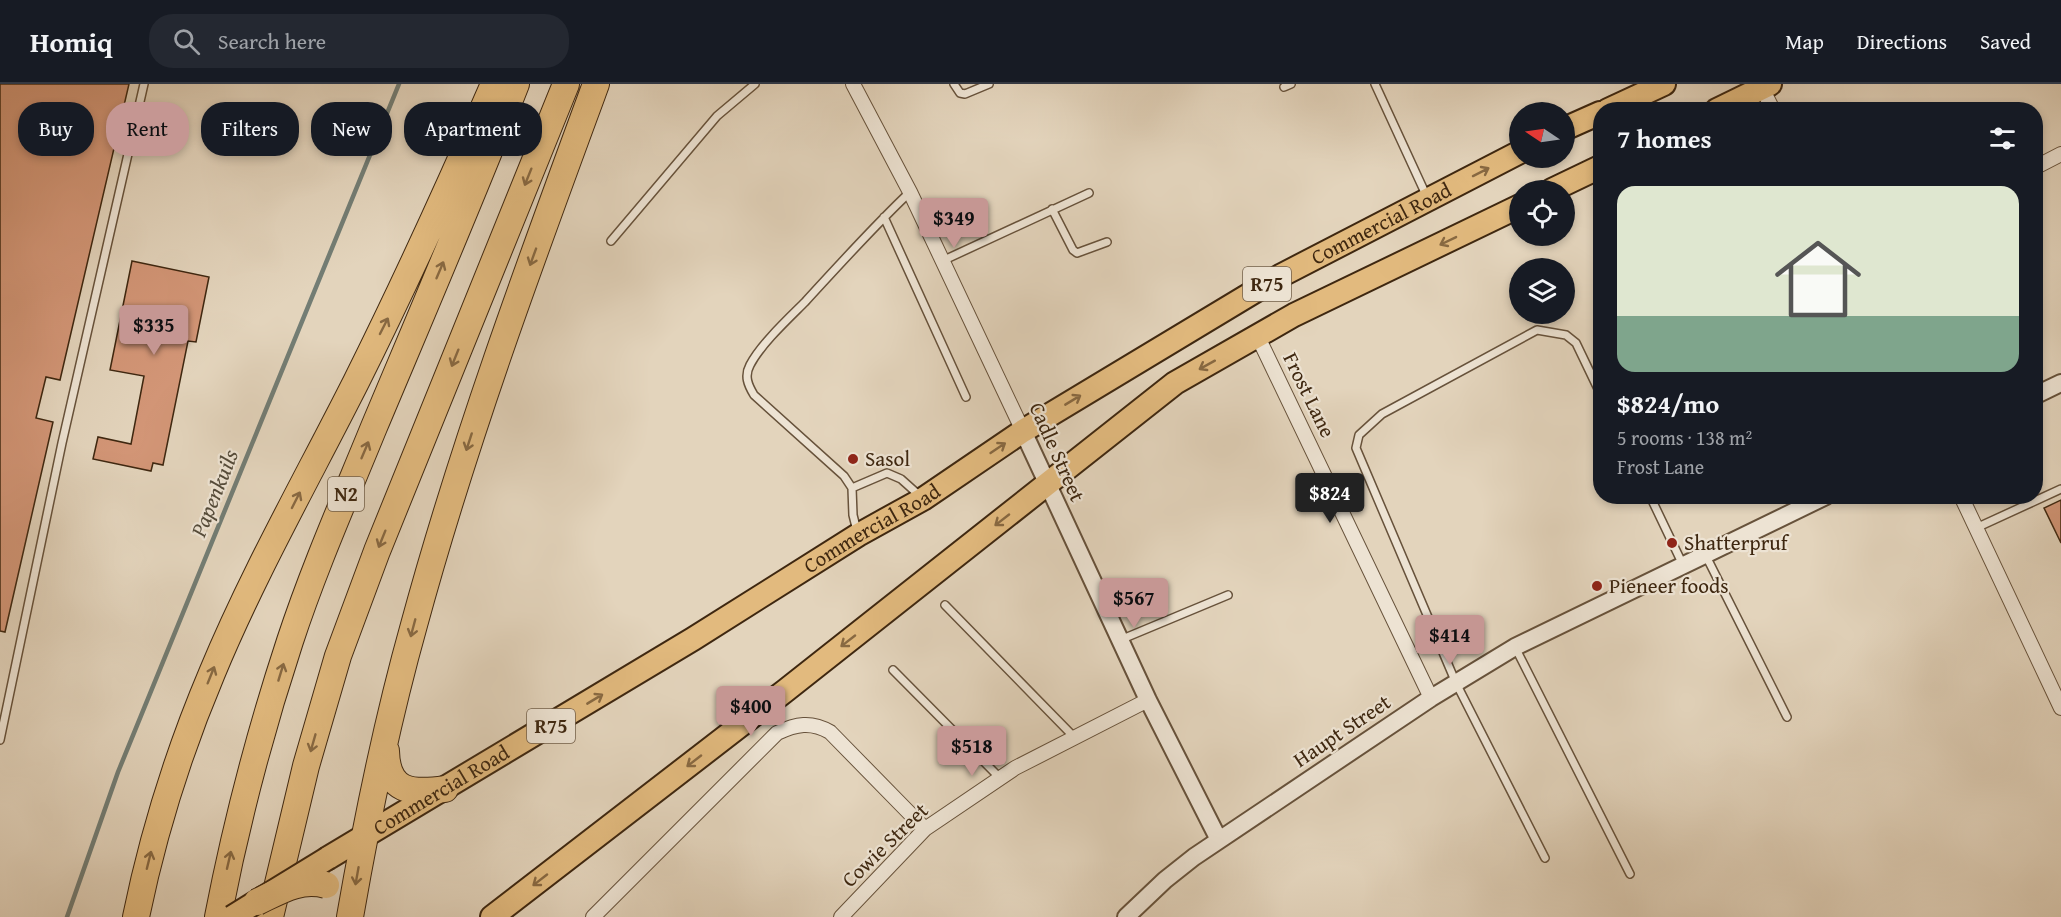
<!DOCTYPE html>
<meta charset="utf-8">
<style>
:root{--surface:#171b24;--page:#242831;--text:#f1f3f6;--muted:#9ea1a6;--line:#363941;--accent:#c59692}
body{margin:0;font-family:"Gentium Book Plus",serif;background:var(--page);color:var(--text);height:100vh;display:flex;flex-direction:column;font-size:22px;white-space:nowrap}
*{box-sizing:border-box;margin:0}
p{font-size:20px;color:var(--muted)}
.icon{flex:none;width:33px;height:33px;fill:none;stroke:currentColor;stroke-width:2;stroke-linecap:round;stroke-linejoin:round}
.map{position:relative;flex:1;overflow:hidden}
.panel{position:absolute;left:1593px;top:18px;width:450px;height:402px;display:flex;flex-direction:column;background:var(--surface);border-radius:24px;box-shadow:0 3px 9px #0003}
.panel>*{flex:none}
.hud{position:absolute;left:18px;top:18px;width:570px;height:54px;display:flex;gap:12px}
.needle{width:39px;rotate:283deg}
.tools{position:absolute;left:1509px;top:18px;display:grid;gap:12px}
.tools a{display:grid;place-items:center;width:66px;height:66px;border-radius:50%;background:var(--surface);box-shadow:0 3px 9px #0003;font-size:30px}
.price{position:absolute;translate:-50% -51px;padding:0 14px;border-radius:6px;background:var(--accent);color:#111;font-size:20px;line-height:39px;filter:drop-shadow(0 2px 3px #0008)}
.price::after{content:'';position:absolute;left:50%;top:36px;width:18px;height:14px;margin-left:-9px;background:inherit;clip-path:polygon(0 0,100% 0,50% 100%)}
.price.on{background:#222;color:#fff}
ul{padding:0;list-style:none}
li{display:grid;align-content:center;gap:12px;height:318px;padding:0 24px}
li+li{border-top:2px solid var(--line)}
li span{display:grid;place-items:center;height:186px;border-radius:18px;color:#555}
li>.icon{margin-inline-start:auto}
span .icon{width:108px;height:108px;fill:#fffc;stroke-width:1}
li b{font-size:26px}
h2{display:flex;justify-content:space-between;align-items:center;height:72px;padding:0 24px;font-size:26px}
.pill{padding:0 21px;border-radius:24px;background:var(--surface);box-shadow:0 3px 9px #0003;font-size:21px;line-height:54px}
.pill.on{background:var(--accent);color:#111}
header{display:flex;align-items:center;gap:36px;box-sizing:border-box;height:84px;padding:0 30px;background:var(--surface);border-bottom:2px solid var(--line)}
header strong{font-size:28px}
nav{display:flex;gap:33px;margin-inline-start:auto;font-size:21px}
.search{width:420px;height:54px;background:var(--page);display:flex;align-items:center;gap:15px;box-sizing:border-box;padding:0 21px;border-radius:24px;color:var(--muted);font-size:22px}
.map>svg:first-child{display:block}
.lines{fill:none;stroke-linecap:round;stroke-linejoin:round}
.stream{stroke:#737d74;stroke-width:4.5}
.building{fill:#d39677;stroke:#3e2710;stroke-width:1.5}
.service-casing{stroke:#67523b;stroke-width:10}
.minor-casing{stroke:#67523b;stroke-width:16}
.tertiary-casing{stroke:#67523b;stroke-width:20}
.primary-casing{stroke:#3e2710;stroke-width:26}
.motorway-casing{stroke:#3e2710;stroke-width:28}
.service{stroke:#ede3d3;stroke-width:7}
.minor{stroke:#ede3d3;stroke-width:14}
.tertiary{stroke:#ede3d3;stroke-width:16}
.primary{stroke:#e2ba7e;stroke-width:22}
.motorway{stroke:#e2ba7e;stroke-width:26}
.primary-bridge-casing{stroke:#3e2710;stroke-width:26;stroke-linecap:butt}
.motorway-bridge-casing{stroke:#3e2710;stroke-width:28;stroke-linecap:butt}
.primary-bridge{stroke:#e2ba7e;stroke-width:22}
.motorway-bridge{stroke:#e2ba7e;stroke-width:26}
.oneway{stroke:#886942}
.poi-dot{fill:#8f2418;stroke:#ede3d3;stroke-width:2}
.labels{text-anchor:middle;stroke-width:4.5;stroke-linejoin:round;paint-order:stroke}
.shield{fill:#ede3d3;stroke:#725f4a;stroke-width:1.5}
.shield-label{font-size:20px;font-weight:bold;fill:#3e2710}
.street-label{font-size:21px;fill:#3e2710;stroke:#ede3d3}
.poi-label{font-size:21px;fill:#3e2710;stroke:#ede3d3;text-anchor:start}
.water-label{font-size:22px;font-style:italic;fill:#544b3a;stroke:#ede3d3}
</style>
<header>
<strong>Homiq</strong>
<div class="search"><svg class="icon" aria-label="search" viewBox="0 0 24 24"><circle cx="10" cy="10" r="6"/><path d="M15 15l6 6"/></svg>Search here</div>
<nav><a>Map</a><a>Directions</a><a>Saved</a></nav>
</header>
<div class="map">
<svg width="2061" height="833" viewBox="0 0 2061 833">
<rect width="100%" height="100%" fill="#e3d4bc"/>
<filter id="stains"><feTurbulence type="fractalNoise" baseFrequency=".00333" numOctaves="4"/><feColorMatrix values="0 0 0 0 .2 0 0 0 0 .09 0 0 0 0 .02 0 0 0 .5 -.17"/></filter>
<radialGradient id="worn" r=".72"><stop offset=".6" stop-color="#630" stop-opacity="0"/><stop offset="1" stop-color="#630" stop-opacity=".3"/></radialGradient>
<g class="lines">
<path class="stream" d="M67,833L118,688L399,0"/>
</g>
<path class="building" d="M0,0H129L60,296L46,293L36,334L53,338L5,548L0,547Z
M132,177L209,193L196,258L188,257L163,381L153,379L151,387L93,375L98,353L131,360L144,292L110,286Z
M2061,416V459L2044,424Z"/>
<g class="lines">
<defs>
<path id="service" d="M954,0L960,9L965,10L989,0
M1375,0L1427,113
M1284,3L1291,0
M1052,125L1073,166L1077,169L1107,158
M884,133L966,313
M611,157L717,32L755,0
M942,177L1089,109
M852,404L887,389L901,395L920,412
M1650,412L1683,481
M1976,444L2061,405
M857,447L853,431L852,404L844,392L754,311C748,301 744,292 750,281C761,260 788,235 805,218C839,181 873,143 910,108
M1705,470L1787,633
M945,521L1074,653
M1120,556L1228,511
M1515,563L1630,790
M893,586L999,693
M0,656L62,359L144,0
M1545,774L1456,599L1356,364L1359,351L1382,330L1537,246L1566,251L1576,259L1600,309"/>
<path id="minor" d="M853,0L910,108L1023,347
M1760,0L1773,26
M2036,83L2061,70
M1258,253L1431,614
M1961,412L2061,624
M593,833L777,649C796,640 811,637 830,648L925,745
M841,833L925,745L1015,684L1148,616"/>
<path id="tertiary" d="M2036,311L2061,299
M1023,347L1148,616L1219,756
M1126,833L1165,796L1194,773L1431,614L1515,563L1826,412"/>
<g id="primary">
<path d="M1608,26L1664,0"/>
<path d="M1717,26L1770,0"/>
<path d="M1564,45L1600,29"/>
<path d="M1552,106L1600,83"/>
<path id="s1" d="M328,774L693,555L858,451L923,415L1023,347L1282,191L1520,68"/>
<path d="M492,833L785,607L1175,299L1294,231L1520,122"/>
</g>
<path id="motorway" d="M386,667C387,708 411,710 445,705
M136,833C153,750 179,667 212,589C253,490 307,395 356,298C405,200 450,101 494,0
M218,833C236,740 260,648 290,557C314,484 345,414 374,343C422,229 471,115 516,0
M270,833L306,682L338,572L377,467L566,0
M350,833C367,735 387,637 414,541C464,357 530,179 596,0"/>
</defs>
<use href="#service" class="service-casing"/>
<use href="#minor" class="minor-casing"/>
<use href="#tertiary" class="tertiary-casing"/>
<use href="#primary" class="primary-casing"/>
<use href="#motorway" class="motorway-casing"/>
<use href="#service" class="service"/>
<use href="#minor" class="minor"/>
<use href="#tertiary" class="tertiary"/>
<use href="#primary" class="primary"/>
<use href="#motorway" class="motorway"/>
<defs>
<path id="primary-bridge" d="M232,833L328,774"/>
<path id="motorway-bridge" d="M257,818C280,807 300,794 326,801"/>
</defs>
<use href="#primary-bridge" class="primary-bridge-casing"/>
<use href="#motorway-bridge" class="motorway-bridge-casing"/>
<use href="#primary-bridge" class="primary-bridge"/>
<use href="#motorway-bridge" class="motorway-bridge"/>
</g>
<defs><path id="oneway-shaft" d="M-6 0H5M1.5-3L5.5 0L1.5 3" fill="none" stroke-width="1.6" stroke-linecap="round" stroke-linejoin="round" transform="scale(1.5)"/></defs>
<g class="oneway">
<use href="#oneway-shaft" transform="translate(1481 88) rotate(-27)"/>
<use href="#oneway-shaft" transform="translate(528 93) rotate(112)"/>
<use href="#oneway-shaft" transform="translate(1448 157) rotate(154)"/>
<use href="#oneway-shaft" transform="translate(533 173) rotate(110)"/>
<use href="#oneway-shaft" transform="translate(440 186) rotate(-67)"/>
<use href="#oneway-shaft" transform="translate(384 242) rotate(-63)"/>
<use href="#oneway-shaft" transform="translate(455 274) rotate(112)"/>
<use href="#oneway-shaft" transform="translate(1207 281) rotate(151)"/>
<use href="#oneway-shaft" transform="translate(1073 316) rotate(-31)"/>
<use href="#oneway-shaft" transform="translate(469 358) rotate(108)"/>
<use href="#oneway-shaft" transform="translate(998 364) rotate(-34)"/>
<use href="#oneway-shaft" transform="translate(365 366) rotate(-67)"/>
<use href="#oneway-shaft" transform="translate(296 416) rotate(-63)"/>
<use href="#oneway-shaft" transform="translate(1002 436) rotate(142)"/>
<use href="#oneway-shaft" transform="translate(382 455) rotate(112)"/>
<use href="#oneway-shaft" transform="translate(413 544) rotate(105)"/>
<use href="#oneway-shaft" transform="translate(848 557) rotate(142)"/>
<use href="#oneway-shaft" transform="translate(281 588) rotate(-73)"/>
<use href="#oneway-shaft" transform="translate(211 591) rotate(-68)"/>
<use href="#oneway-shaft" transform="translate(595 615) rotate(-31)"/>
<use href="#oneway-shaft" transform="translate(313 659) rotate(106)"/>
<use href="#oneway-shaft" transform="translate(694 677) rotate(142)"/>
<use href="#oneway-shaft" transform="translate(149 776) rotate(-76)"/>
<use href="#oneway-shaft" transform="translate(229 776) rotate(-77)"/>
<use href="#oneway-shaft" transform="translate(357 792) rotate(100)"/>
<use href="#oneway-shaft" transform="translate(540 796) rotate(142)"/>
</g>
<g class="poi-dot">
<circle cx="853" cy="375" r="6"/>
<circle cx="1672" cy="459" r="6"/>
<circle cx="1597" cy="502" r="6"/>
</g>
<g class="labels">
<g class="shield">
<rect x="1243" y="183" width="48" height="34" rx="4.5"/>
<rect x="328" y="393" width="36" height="34" rx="4.5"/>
<rect x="527" y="625" width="48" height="34" rx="4.5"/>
</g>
<g class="shield-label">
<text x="1267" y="207">R75</text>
<text x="346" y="417">N2</text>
<text x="551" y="649">R75</text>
</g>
<g class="street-label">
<text dy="7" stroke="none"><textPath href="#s1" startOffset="1230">Commercial Road</textPath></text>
<text transform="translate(1309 311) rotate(64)" y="7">Frost Lane</text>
<text transform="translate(1057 368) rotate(66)" y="7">Cadle Street</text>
<text dy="7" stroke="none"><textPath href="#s1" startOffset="636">Commercial Road</textPath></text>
<text transform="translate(1342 647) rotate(-34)" y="7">Haupt Street</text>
<text dy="7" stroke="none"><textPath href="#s1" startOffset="132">Commercial Road</textPath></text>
<text transform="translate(885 761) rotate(-44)" y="7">Cowie Street</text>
</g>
<g class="poi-label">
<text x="865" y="382">Sasol</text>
<text x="1684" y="466">Shatterpruf</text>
<text x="1609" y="509">Pieneer foods</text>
</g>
<g class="water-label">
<text transform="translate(214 409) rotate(-68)" y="8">Papenkuils</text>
</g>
</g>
<rect width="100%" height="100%" filter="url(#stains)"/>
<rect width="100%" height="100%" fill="url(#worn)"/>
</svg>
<div class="tools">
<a><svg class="needle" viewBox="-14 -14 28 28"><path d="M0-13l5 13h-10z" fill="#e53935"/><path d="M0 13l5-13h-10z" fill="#9ea1a6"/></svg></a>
<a><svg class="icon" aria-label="locate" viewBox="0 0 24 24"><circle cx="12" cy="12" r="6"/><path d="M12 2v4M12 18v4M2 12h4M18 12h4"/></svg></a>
<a><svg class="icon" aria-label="layers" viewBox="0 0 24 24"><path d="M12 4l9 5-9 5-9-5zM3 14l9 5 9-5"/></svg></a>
</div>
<b class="price" style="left:954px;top:165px">$349</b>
<b class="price" style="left:154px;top:272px">$335</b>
<b class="price on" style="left:1330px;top:440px">$824</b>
<b class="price" style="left:1134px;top:545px">$567</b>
<b class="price" style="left:1450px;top:582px">$414</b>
<b class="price" style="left:751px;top:653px">$400</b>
<b class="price" style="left:972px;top:693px">$518</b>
<div class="hud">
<a class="pill">Buy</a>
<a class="pill on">Rent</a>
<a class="pill">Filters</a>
<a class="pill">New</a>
<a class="pill">Apartment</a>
</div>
<section class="panel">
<h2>7 homes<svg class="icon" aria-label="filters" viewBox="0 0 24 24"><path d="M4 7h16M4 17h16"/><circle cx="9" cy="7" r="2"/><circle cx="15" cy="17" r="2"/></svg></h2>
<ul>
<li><span style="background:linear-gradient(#dfe7d0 70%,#7fa58c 0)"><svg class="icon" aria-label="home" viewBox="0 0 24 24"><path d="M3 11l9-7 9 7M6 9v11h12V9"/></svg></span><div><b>$824/mo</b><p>5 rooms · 138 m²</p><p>Frost Lane</p></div></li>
</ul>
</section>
</div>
